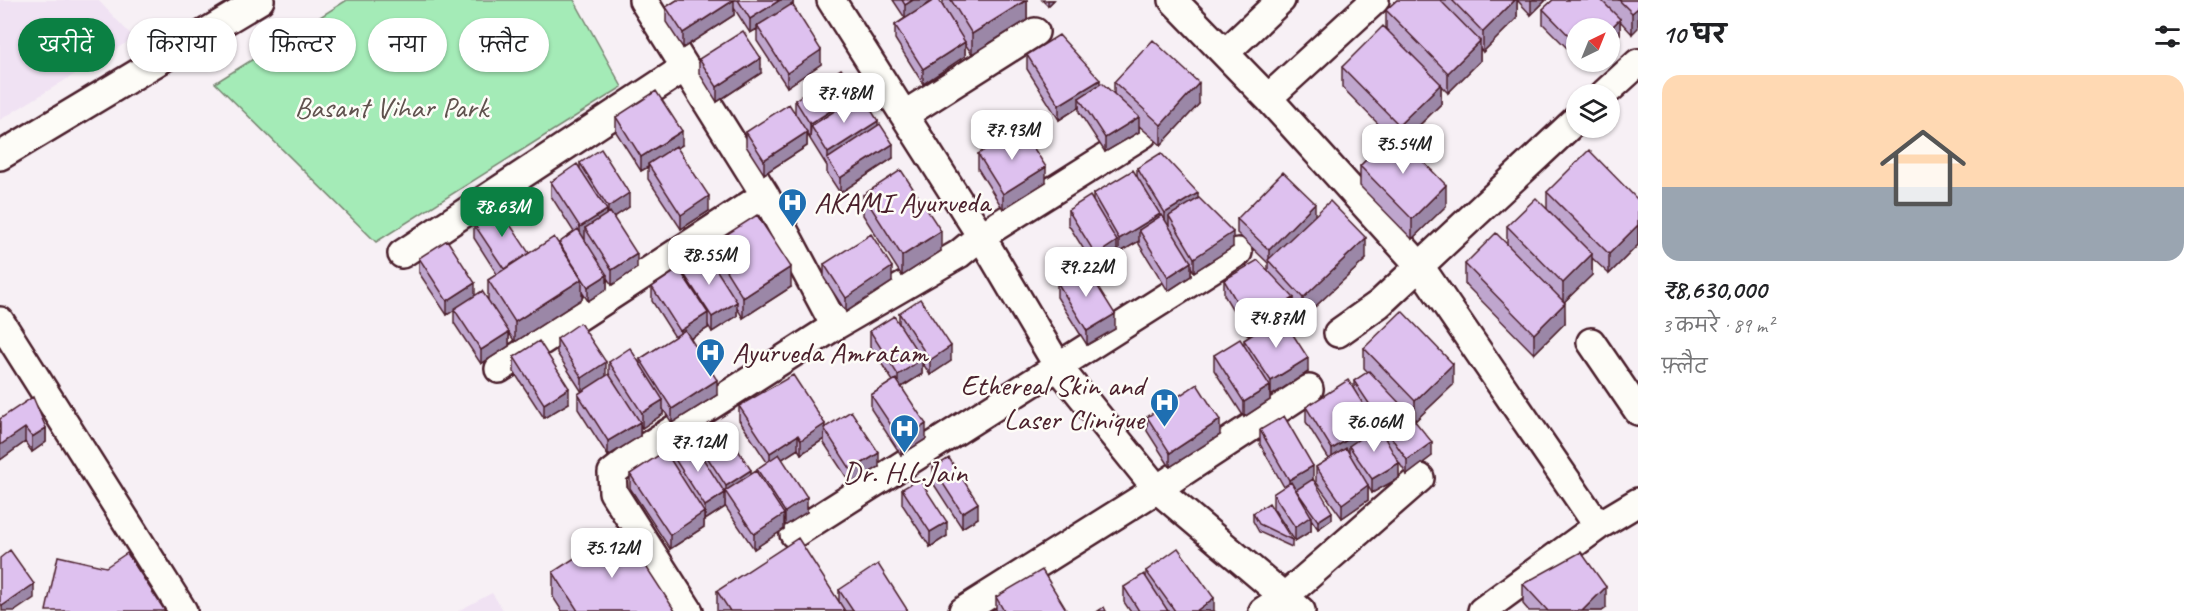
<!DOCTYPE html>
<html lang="hi">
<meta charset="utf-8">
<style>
:root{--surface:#fff;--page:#f2f2f2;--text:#202124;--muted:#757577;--line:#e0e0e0;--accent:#0b8043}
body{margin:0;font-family:Caveat,"Playpen Sans Deva",sans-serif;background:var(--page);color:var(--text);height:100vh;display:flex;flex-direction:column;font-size:22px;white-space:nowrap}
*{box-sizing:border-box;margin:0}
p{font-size:20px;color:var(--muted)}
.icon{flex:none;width:33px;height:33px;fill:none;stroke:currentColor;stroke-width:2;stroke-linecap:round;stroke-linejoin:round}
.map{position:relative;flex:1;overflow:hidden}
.side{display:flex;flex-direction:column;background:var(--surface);width:570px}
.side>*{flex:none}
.hud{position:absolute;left:18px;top:18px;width:570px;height:54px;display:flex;gap:12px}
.needle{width:39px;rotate:43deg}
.tools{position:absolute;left:1566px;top:18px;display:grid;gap:12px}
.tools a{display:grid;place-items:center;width:54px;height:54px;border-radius:50%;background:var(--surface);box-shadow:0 2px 4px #0004;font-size:30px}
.price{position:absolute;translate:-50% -51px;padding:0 14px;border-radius:12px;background:#fff;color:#222;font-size:20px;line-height:39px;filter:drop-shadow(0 2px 3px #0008)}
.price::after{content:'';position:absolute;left:50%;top:36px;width:18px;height:14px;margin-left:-9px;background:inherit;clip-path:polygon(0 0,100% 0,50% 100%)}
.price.active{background:var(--accent);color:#fff}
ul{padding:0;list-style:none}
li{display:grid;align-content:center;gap:12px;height:318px;padding:0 24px}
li+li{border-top:2px solid var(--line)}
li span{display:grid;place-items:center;height:186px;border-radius:18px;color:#555}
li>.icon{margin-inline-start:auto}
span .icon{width:108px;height:108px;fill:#fffc;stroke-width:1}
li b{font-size:26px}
h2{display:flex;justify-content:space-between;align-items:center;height:72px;padding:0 24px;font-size:26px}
.tag{padding:0 21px;border-radius:27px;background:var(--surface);box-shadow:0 2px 4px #0004;font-size:21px;line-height:54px}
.tag.active{background:var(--accent);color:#fff}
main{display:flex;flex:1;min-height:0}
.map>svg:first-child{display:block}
.built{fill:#f0e2f3}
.green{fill:#a4ebb7;stroke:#778571;stroke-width:1.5}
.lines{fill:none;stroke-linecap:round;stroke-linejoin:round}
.street-casing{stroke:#4a1f2b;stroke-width:32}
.street{stroke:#fdfcf7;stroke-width:27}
.wall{fill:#bfa6ce;stroke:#4a1f2b;stroke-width:1.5}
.shaded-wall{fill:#9b87a7;stroke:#4a1f2b;stroke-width:1.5}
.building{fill:#dec1ef;stroke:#4a1f2b;stroke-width:1.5}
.labels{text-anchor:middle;stroke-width:5;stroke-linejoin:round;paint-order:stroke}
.park-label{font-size:30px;fill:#60524e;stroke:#fdfcf7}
.poi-label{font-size:30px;fill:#4a1f2b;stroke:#fdfcf7;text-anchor:start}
</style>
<main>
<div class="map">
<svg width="1638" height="611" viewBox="0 0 1638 611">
<rect width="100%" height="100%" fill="#f7f0f5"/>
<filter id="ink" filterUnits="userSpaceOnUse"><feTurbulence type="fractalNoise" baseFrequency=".0167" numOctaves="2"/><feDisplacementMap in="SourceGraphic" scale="12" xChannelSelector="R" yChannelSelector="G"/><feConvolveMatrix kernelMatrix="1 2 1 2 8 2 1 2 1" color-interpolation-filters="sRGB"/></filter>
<g filter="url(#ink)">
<path class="built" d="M0,0H98L134,38L0,120Z
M492,593L504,611H458Z"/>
<path class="green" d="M347,0H574L622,87L376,242L215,83Z"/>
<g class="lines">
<defs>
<path id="street" d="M643,0L765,195L835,326
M831,0L981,236L1059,368L1157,489L1309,389
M1173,0L1268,98L1419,265L1598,526
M1225,53L1281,0
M1604,94L1638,63
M1268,98L1375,0
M904,115L1035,32
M0,156L260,0
M402,254L684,68
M0,321L183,611
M1338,333L1379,304L1576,120
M1591,342L1638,411
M499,369L765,195
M794,534L1238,252
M689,611L613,492L612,473L640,451L835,326L959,254L981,236L1143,134
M963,611L1157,489L1301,611
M1263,611L1284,597L1420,478
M1482,611L1598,526L1638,502"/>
</defs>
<use href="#street" class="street-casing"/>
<use href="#street" class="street"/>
</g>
<path class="wall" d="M677,0H793V6L821,64L787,87L757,41V29L750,33L734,8V15L683,48L666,22V7Z
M893,0H939L943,7V0H1027V20L972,54L965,44V56L923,84L895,39V25L905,18Z
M1042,0H1054L1048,6Z
M1397,0H1546L1531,15L1517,0V18L1483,52L1480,49V61L1448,93L1441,86V104L1403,142L1446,206L1412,239L1360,186V166L1390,136L1342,87V67L1386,28V10Z
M1553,0H1638L1632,34L1620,21V34L1610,44V28H1576V57L1543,24V9Z
M1027,55L1100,84L1114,94V82L1199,104L1161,145L1139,126V132L1105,152L1079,112V107L1059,120L1027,69Z
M699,59L761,73L717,102L699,73Z
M1581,62H1592L1586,67Z
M857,96L878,126L893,158L840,193L827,173V166L807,134V146L764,174L746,146V132L795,113V100Z
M616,117L682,145L677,148L709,211L681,229L648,179V167L641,171L616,132Z
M978,154L1046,182L1003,209L978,169Z
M580,163L629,207L613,218L637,268L612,285L607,278V289L588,301L582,292V299L515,342L509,333V346L481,364L454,323V310L447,315L419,273V258L475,296L488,299V280L497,274L474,238V224L529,253L559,244V243L574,232L551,196V182L580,169Z
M1137,168L1198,198L1233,247L1194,272L1191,267V276L1168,291L1139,244V241L1119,253L1117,250V256L1096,269L1068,224V210L1093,200V194L1137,177Z
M1547,192L1638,200V245L1609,274L1592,258V275L1564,302L1565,323L1534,354L1465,284V264L1507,244V226L1547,209Z
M863,195L941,251L902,276L863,215Z
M1237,219L1366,259L1303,318L1294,308V312L1283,318L1308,372L1271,396L1270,395V400L1244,417L1214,370V355L1244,345V340L1249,337L1224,295V280L1268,270V263L1237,233Z
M710,245L791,287L743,318L737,308V316L712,332L708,325V328L690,339L717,395L672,423L663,409V414L642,428L640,424V436L608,456L578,409V394L582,392L557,353V339L606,377L609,375V362L640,364V359L675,337L652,301V287L682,274V271L710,260Z
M824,264L892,282L846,312L824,278Z
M1057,282L1115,329L1087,345L1057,297Z
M899,313L951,361L930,375L922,362V374L902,387L926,439L901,455L871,409V395L893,381L870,346V331L899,324Z
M1364,348L1453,385L1415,421L1432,456L1407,475L1398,461L1399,478L1372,493L1368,486V500L1342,518L1316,482V467L1329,459L1306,422V407L1354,388V381L1368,372L1364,368Z
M514,357L569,403L544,418L514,372Z
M739,406L825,428L879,467L851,484L824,443V439L801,454L798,449L782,459L807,512L784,526V529L754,549L725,506V500V507L705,520L704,519V527L670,549L630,488V474L671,461V453L696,448V440L751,475L757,473V469L767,462L739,420Z
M1147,417L1220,435L1170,467L1147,431Z
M0,419L46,428V442L32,452L25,442L0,460Z
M1260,430L1313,479L1332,519L1318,529L1311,519V531L1295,541L1273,508V494L1284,487L1260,444Z
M933,468L978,518L962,528L933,483Z
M902,489L947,536L930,547L902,504Z
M1253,513L1292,540V547L1259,532L1253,521Z
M1146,571L1214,611H1130L1124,602V587L1146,577Z
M553,572L675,611H562L553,597Z
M1523,584L1606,608L1602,611H1529L1523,604Z
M839,590L908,611H717V591L839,602Z
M996,597L1067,611H996Z"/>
<path class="shaded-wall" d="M734,0V15L683,48V33Z
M780,0H793V6L757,26V29L750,33V19Z
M913,0H935L905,19V5Z
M1027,0V20L972,54V34Z
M1048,0H1054L1048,6Z
M1515,0H1517V18L1483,52V32Z
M1531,0H1546L1531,15Z
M1638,8V28L1632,34V13Z
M1620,19V34L1610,44V29Z
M1480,41V61L1448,93V73Z
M965,42V56L923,84V69Z
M821,50V64L787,87V73Z
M761,58V73L717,102V87Z
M1586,62H1592L1586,67Z
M1100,80V94L1079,98V107L1059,120V105Z
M1199,83V104L1161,145V125Z
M1441,84V104L1399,145V125Z
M857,94V108L811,126L810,139V124Z
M1139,117V132L1105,152V138Z
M878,121V135L828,160V153Z
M682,131V145L649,166L648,164V167L641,171V157Z
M807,132V146L764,174V160Z
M893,144V158L840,193V178Z
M1046,167V182L1003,209V194Z
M1446,185V206L1412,239V219Z
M629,193V207L608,221V207Z
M1198,193V207L1169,216V225L1165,228V213Z
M709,196V211L681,229V215Z
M1315,203V217L1269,262V250Z
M607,210V224L585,228V239L580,241V227Z
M1160,214V229L1139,230V241L1119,253V239Z
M1638,225V245L1609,274V254Z
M941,231V251L902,276V256Z
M1233,232V247L1194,272V258Z
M1366,238V259L1303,318V298Z
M1117,241V256L1096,269V255Z
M637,254V268L612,285V270Z
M1592,254V275L1563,303V283Z
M1191,262V276L1168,291V277Z
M791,267V287L743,318V298Z
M892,267V282L846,312V298Z
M607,275V289L588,301V287Z
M582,279V299L515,342V322Z
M475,283V297L447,315V301Z
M1294,298V312L1249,337V323Z
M737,302V316L712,332V317Z
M1565,303V323L1534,354V334Z
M708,313V328L680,345V331Z
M1115,314V329L1087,345V331Z
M509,332V346L481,364V350Z
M951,346V361L930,375V360Z
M1308,358V372L1271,396V381Z
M922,359V374L898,389V375Z
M606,362V377L582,392V378Z
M1453,364V385L1415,421V401Z
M717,380V395L672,423V409Z
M1270,386V400L1244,417V402Z
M569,388V403L544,418V404Z
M663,400V414L642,428V413Z
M1407,411V426L1386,430V439L1384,441V426Z
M1220,420V435L1170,467V453Z
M640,422V436L608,456V441Z
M1375,423V437L1349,446V453L1332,464V449Z
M825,424L824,439L801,454V440Z
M926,424V439L901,455V440Z
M25,428V442L0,460V445Z
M46,428V442L32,452V437Z
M798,435V449L770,467V453Z
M1432,442V456L1407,475V460Z
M879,453V467L851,484V470Z
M1399,463V478L1372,493V479Z
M1313,466V481L1289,495V480Z
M751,470V484L726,492V486Z
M1368,485V500L1342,518V504Z
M725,493V507L705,520V506Z
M807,497V512L785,526V512Z
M978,503V518L962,528V513Z
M704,512V527L670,549V535Z
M1332,512V519L1318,529V521Z
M784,514V529L754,549V534Z
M1311,516V531L1295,541V527Z
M947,522V536L930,547V532Z
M34,584V598L15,611H2V606Z
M1606,587V608L1602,611H1582Z
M1214,598V611H1196Z"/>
<path class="building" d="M677,0H734L683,33L666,7Z
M738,0H780L750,19Z
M902,0H913L905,5Z
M934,0H939L965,42L923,69L895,25Z
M951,0H1026L972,34Z
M1397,0H1440L1480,41L1448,73L1386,10Z
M1452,0H1515L1483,32Z
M1553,0H1601L1620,19L1610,29V28H1576V43L1543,9Z
M1619,0H1638V8L1632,13Z
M792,4L821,50L787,73L757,26Z
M1383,26L1441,84L1399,125L1342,67Z
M743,31L761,58L717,87L699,59Z
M1059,35L1100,80L1059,105L1027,55Z
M1153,40L1199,83L1161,125L1114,82Z
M841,69L857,94L810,124L795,100Z
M1102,83L1139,117L1105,138L1079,98Z
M656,91L682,131L641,157L616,117Z
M861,94L878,121L828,153L811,126Z
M789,104L807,132L764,160L746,132Z
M880,124L893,144L840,178L827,159Z
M1020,127L1046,167L1003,194L978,154Z
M1394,132L1446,185L1412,219L1360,166Z
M676,146L709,196L681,215L648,164Z
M601,149L629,193L608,207L580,163Z
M1589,150L1638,200V225L1609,254L1547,192Z
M1161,153L1198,193L1165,213L1137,168Z
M577,164L607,210L580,227L551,182Z
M901,170L941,231L902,256L863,195Z
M1133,170L1160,214L1119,239L1093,194Z
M1283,172L1315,203L1269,250L1237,219Z
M1090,196L1117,241L1096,255L1068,210Z
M1199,198L1233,232L1194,258L1169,216Z
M1536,198L1592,254L1563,283L1507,226Z
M1330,201L1366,238L1303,298L1268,260Z
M499,208L529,253L504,269L474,224Z
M610,212L637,254L612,270L585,228Z
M757,215L791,267L743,298L710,245Z
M1162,215L1191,262L1168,277L1139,230Z
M578,229L607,275L588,287L559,243Z
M1496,233L1565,303L1534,334L1465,264Z
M871,234L892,267L846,298L824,264Z
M554,237L582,279L515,322L488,280Z
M447,240L475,283L447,301L419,258Z
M707,255L737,302L712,317L682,271Z
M1258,260L1294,298L1249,323L1224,280Z
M1085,266L1115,314L1087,331L1057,282Z
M679,269L708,313L680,331L652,287Z
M482,291L509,332L481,350L454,309Z
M920,299L951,346L930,360L899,313Z
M1402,311L1453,364L1415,401L1364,348Z
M894,316L922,359L898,375L870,331Z
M1281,316L1308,358L1271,381L1244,340Z
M580,323L606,362L582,378L557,339Z
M685,330L717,380L672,409L640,359Z
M1240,339L1270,386L1244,402L1214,355Z
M539,341L569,388L544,404L514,357Z
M630,348L663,400L642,413L609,362Z
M1369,371L1407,411L1384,426L1354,381Z
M609,374L640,422L608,441L578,394Z
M793,375L825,424L801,440L798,435L770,453L739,406Z
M896,379L926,424L901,440L871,395Z
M1348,380L1375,423L1332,449L1306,407Z
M1197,384L1220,420L1170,453L1147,417Z
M33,397L46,428L32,437L25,428L0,445V419Z
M851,411L879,453L851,470L824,428Z
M1409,414L1432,442L1407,460L1386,430Z
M1284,416L1313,466L1289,480L1260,430Z
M721,424L751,470L726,486L696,440Z
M1378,426L1399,463L1372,479L1349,446Z
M691,440L725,493L705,506L671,453Z
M1346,448L1368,485L1342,504L1316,467Z
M665,451L704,512L670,535L630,474Z
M779,454L807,497L785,512L757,469Z
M949,458L978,503L962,513L933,468Z
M756,471L784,514L754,534L725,491Z
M919,479L947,522L930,532L902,489Z
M1313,479L1332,512L1318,521L1296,490Z
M1291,482L1311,516L1295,527L1273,494Z
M1269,503L1292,540L1259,524L1253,513Z
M621,528L675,611H578L553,572Z
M798,538L845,611H730L717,591Z
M1178,548L1214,598L1196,611H1175L1146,571Z
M10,550L34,584L2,606L0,603V558Z
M1581,552L1606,587L1582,611H1548L1523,584Z
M127,553L165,611H46L58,556L106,567Z
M878,564L908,611H853L839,590Z
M1042,570L1067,611H1004L996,597Z
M1144,574L1168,611H1139L1124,587Z
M1104,607L1106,611H1098Z"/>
</g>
<defs>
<symbol id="hospital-pin" viewBox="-11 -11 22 30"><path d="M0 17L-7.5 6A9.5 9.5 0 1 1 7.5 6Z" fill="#1f6fb2" stroke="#fdfcf7"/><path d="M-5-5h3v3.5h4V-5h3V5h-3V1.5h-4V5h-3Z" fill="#fff"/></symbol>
</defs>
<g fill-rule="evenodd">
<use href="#hospital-pin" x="776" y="186" width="33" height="45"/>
<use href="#hospital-pin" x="694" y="336" width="33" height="45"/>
<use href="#hospital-pin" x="1148" y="386" width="33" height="45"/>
<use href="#hospital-pin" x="888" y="412" width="33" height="45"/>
</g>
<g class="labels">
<g class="park-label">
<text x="391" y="117">Basant Vihar Park</text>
</g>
<g class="poi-label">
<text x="814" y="212">AKAMI Ayurveda</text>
<text x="732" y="362">Ayurveda Amratam</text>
<text x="1144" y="395" text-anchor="end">Ethereal Skin and<tspan x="1144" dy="34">Laser Clinique</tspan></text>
<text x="905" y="482" text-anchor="middle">Dr. H.L.Jain</text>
</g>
</g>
</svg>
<div class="tools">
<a><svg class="needle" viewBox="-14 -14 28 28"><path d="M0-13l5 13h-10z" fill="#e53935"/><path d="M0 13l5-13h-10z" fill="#757577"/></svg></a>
<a><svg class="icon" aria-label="layers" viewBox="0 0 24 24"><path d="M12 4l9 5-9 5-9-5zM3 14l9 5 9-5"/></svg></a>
</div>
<b class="price" style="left:844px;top:124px">₹7.48M</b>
<b class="price" style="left:1012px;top:161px">₹7.93M</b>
<b class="price" style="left:1403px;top:175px">₹5.54M</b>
<b class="price active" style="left:502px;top:238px">₹8.63M</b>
<b class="price" style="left:709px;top:286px">₹8.55M</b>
<b class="price" style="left:1086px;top:298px">₹9.22M</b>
<b class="price" style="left:1276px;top:349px">₹4.87M</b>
<b class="price" style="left:1374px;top:453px">₹6.06M</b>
<b class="price" style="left:698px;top:473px">₹7.12M</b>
<b class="price" style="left:612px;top:579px">₹5.12M</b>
<div class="hud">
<a class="tag active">खरीदें</a>
<a class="tag">किराया</a>
<a class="tag">फ़िल्टर</a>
<a class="tag">नया</a>
<a class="tag">फ़्लैट</a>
</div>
</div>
<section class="side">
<h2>10 घर<svg class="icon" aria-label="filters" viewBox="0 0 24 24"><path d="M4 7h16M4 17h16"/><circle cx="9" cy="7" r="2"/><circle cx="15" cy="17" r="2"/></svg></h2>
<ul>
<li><span style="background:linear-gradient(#ffd9b3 60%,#9aa5b1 0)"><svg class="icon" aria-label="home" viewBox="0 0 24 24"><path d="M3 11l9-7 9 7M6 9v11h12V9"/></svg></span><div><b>₹8,630,000</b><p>3 कमरे · 89 m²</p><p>फ़्लैट</p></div></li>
</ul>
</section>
</main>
